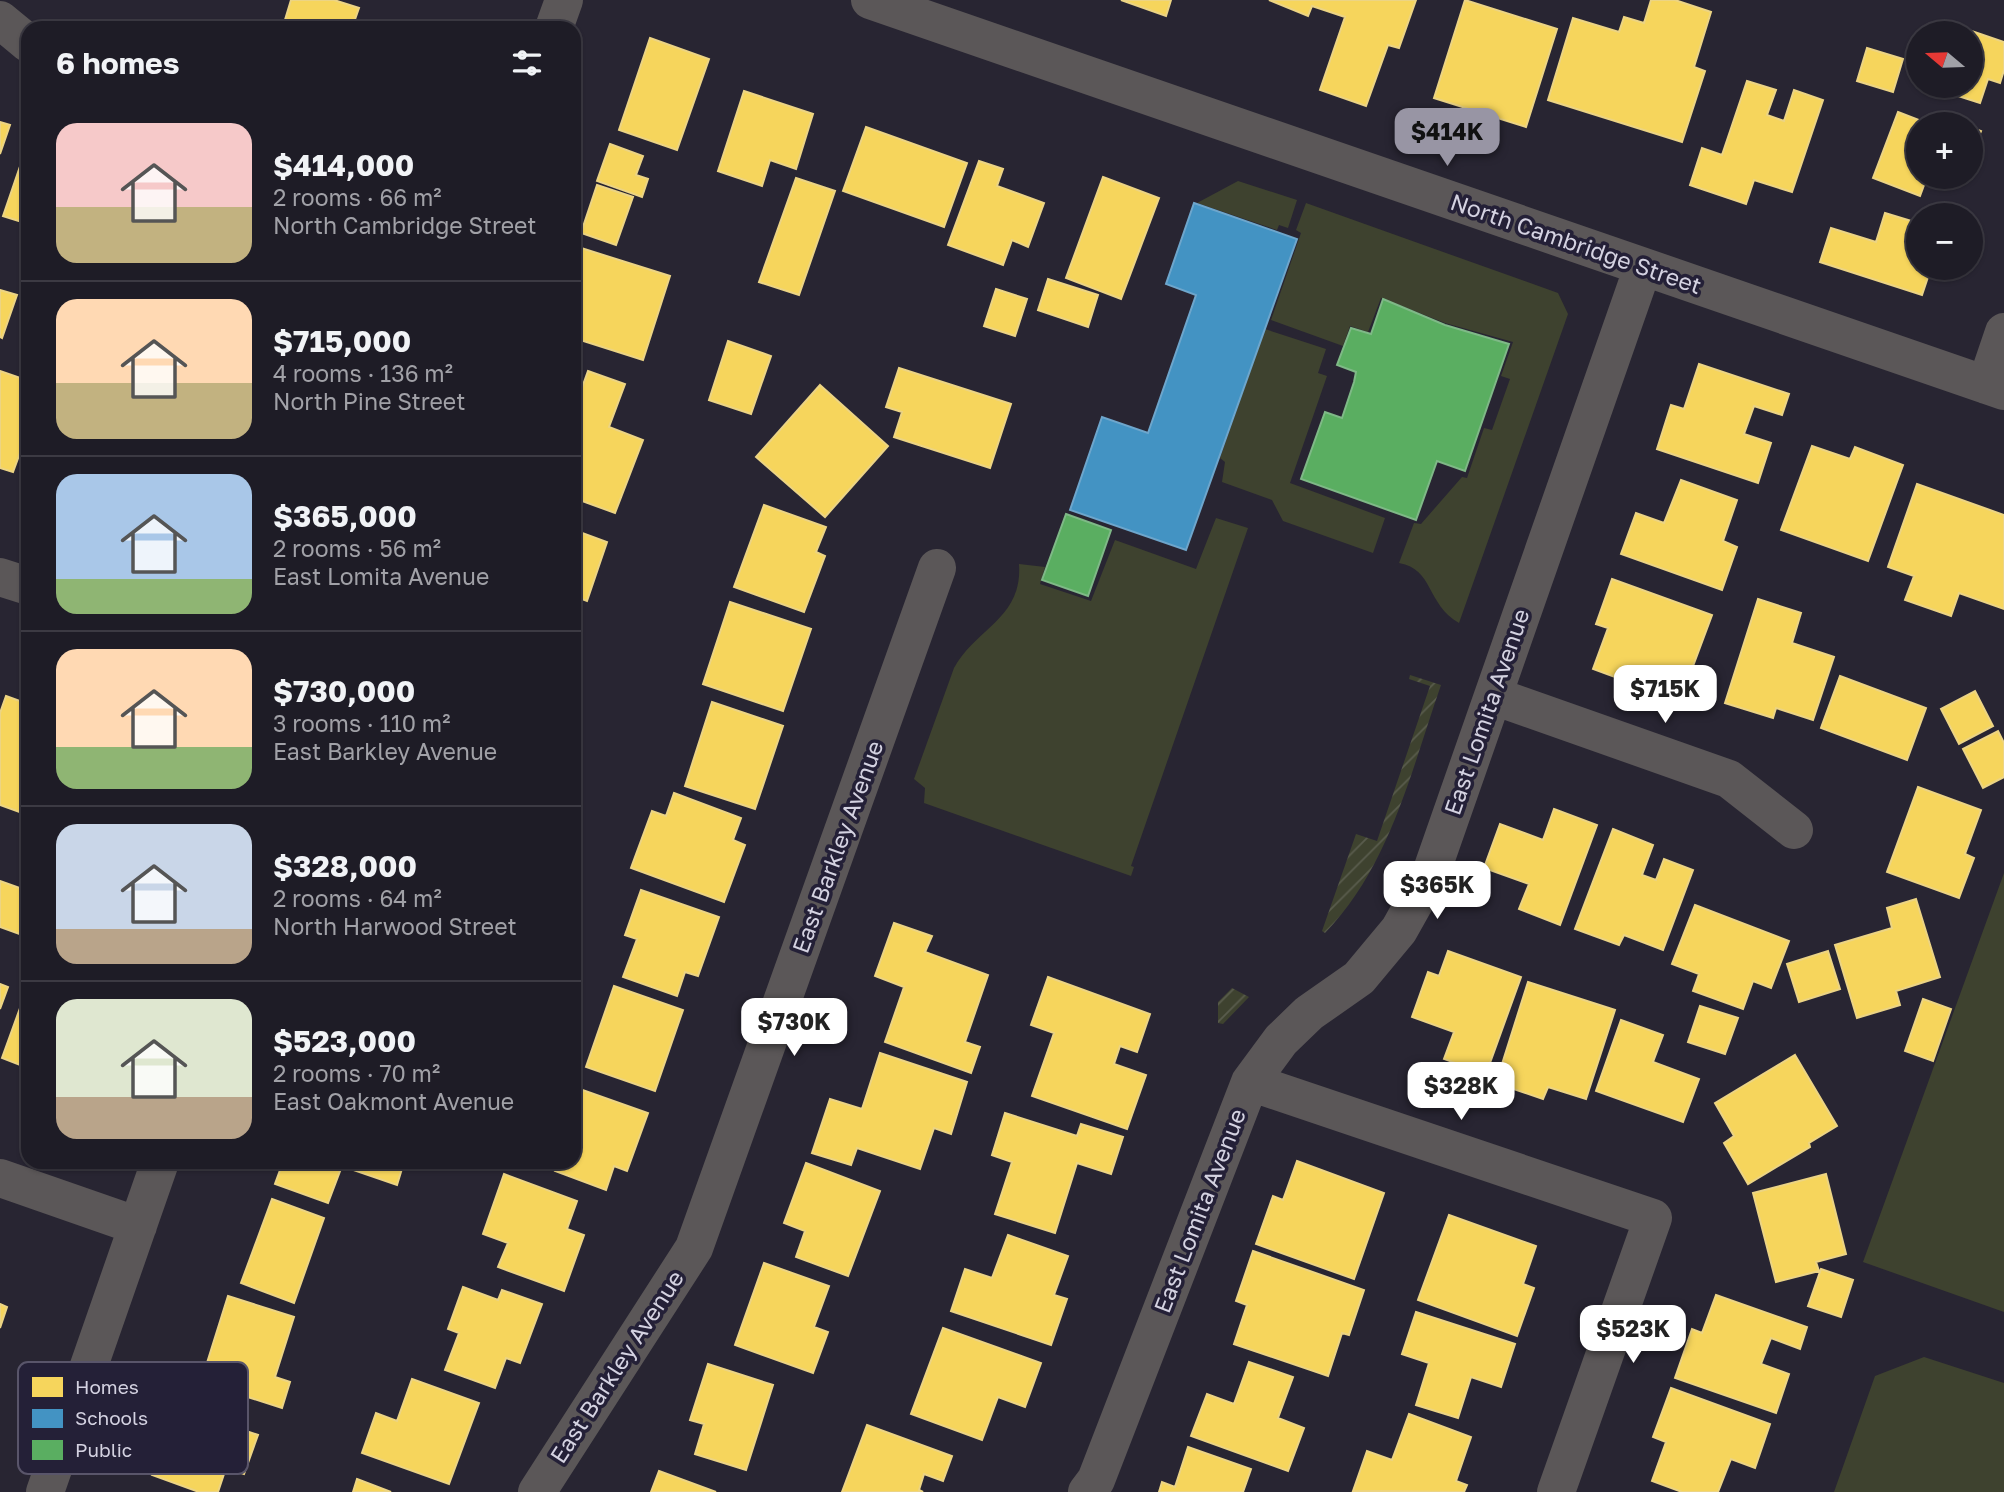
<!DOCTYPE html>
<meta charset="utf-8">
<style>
:root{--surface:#1e1c26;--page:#26252e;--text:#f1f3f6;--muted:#a1a1a7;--line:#3c3a43;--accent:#9895a4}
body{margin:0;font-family:"Golos Text",sans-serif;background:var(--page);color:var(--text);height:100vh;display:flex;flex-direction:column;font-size:26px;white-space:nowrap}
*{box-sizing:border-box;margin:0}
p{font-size:23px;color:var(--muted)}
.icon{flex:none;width:38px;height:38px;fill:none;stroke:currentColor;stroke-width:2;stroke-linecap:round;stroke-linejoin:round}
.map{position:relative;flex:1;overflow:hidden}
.panel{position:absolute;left:21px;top:21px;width:560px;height:1148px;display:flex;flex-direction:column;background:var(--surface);border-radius:21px;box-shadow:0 2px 5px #0004,0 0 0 2px var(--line)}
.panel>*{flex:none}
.needle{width:46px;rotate:289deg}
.fabs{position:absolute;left:1906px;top:21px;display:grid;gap:14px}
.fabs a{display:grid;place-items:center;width:77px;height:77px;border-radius:50%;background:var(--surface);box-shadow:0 2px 5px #0004,0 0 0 2px var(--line);font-size:35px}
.price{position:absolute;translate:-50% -60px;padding:0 16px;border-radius:14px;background:#fff;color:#222;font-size:23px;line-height:46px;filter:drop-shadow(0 2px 4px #0008)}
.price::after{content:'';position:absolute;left:50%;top:42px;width:21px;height:16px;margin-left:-10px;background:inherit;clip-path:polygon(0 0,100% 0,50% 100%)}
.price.current{background:var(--accent);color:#111}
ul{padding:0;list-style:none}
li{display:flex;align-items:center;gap:21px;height:175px;padding:0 35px}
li+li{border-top:2px solid var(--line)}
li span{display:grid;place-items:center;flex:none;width:196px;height:140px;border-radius:21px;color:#555}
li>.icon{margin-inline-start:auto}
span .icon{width:84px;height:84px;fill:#fffc;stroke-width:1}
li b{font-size:30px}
h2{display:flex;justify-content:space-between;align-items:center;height:84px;padding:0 35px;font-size:30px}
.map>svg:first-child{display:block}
.grass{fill:#3e422f}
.garden{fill:url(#garden-furrows)}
.homes{fill:#f6d55c;stroke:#ecd484;stroke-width:2}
.schools{fill:#4393c3;stroke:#6ea6cc;stroke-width:2}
.public{fill:#5aae61;stroke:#7fb987;stroke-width:2}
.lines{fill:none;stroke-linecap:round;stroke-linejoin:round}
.minor{stroke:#5b5758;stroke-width:38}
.labels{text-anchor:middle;stroke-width:7;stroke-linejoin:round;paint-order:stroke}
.street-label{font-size:23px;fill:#d4d2e1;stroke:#242037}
.key{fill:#242037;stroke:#59556a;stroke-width:2}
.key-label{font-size:19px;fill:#d4d2e1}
</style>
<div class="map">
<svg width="2004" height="1492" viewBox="0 0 2004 1492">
<defs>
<pattern id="garden-furrows" width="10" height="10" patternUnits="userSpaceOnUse" patternTransform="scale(1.75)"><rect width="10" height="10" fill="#3e422f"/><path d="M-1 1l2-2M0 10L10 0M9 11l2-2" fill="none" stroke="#595c4d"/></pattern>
</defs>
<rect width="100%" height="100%" fill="#282532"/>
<path class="grass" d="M1238,181L1297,200L1288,228L1279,225L1277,230L1197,203Z
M1306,203L1558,293L1568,314L1459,623C1426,604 1434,569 1399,563L1414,523L1421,524L1462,477L1467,478L1484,428L1492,430L1510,379L1501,376L1513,342L1445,323L1381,298L1368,332L1350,326L1343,346L1271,320L1301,233L1296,230Z
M1265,329L1326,349L1318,373L1327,376L1290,483L1385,518L1373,553L1283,521L1272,500L1222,482L1225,462L1220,458Z
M1216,518L1248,528L1131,866L1134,867L1131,876L924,803L925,788L914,779L954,668C976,628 1023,618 1019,564L1045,567L1040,584L1091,601L1115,540L1196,569Z
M2004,873V1312L1863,1262Z
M1924,1357L2004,1383V1492H1834L1875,1376Z"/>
<path class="garden" d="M1410,675L1441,685C1411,771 1390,866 1325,933L1322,931L1356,834L1377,841L1430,686L1409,679Z
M1232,988L1249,997L1223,1024L1218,1023V1002Z"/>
<path class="homes" d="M291,0H334L359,8L352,28H299L284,23Z
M1121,0H1171L1166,16Z
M1269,0H1416L1399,48L1388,45L1366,106L1320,90L1345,17L1312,6L1308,16Z
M1465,0L1557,29L1526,127L1434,98Z
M1651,0H1675L1711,12L1694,67L1705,71L1682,142L1548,100L1573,18L1619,32L1624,17L1644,23Z
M1951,24L2004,42V70L2000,83L1988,79L1980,103L1930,87L1970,86V33H1948Z
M650,38L709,59L677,150L619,130Z
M1867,48L1903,59L1893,92L1857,81Z
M1747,81L1776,90L1767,115L1784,121L1794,90L1823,100L1792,192L1754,180L1746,204L1690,185L1702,148L1722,155Z
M744,91L813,114L796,169L770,160L762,186L718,171Z
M1898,112L1929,124H1918V177H1927L1920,196L1873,178Z
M0,122L10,125L0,154Z
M866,127L967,163L944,227L843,191Z
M1970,127L1981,131L1970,158Z
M28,143V224L3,216Z
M610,144L643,156L636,175L648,179L642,197L597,181Z
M979,161L1003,169L997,186L1044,203L1028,247L1012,240L1003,265L948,245Z
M1103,177L1159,198L1121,299L1066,278Z
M796,178L835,191L799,295L759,282Z
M597,185L633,197L616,245L581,233Z
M1885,213L1918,223V268H1931L1922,295L1820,262L1831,228L1876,242Z
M578,247L670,276L643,360L574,338V260Z
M1048,279L1098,295L1088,327L1038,310Z
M996,289L1027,299L1015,336L984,326Z
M0,290L17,295L2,338L0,337Z
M728,341L771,356L751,414L709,400Z
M1699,364L1789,394L1782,415L1754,406L1744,434L1771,443L1758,483L1657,449L1671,405L1684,409Z
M899,368L1011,404L990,468L894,437L902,412L886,407Z
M0,371L26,380L28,373V456L20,453L13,472L0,468Z
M588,371L625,384L609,427L643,440L615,513L574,498V410Z
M820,385L888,446L825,517L756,457Z
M1812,446L1850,459L1855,447L1903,465L1868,561L1781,530Z
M1681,480L1737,500L1723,541L1737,547L1722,590L1621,554L1636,513L1664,523Z
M1917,484L2004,515V609L1959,593L1951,616L1905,600L1914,576L1888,567Z
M764,505L826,527L816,552L825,556L804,612L734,587Z
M574,530L607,542L587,601L574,596Z
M1612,579L1712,615L1680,701L1593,669L1608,628L1596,624Z
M1758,599L1801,613L1792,643L1834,657L1813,720L1776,708L1773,718L1725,703Z
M730,602L811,629L783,711L703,684Z
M1840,676L1926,708L1907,760L1821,728Z
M1975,691L1993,726L1959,744L1941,709Z
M6,696L28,704V815L0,805V713Z
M712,702L783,726L755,809L685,786Z
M1998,731L2004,743V777L1983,788L1963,749Z
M1918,787L1981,810L1965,854L1974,858L1959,898L1887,872Z
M674,793L741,818L733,840L745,845L724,902L631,868L652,811L666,816Z
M1554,809L1597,825L1560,925L1519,909L1529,884L1484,868L1500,824L1543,840Z
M1613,829L1653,845L1642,875L1656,880L1664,859L1693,870L1663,950L1624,935L1619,945L1575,929Z
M28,846V866L22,864Z
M0,881L28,891V937L0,927Z
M641,890L719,917L698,976L685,972L677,996L623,977L637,939L625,935Z
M1916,899L1940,977L1896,991L1900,1005L1857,1018L1835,945L1892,928L1887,908Z
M1695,905L1789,941L1771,988L1753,981L1743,1009L1693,991L1699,974L1672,964Z
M894,923L932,936L925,952L988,975L965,1042L980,1047L971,1073L885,1042L904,987L875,976Z
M1448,951L1521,977L1486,1074L1444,1059L1454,1032L1412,1017L1428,972L1439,976Z
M1828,951L1840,989L1799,1002L1787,964Z
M1048,977L1150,1014L1137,1052L1120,1046L1114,1064L1146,1075L1127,1129L1032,1096L1054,1033L1031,1025Z
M1528,982L1615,1010L1586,1099L1548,1087L1543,1099L1496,1083Z
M0,984L8,987L0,1009Z
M28,986V1068L2,1058Z
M614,986L683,1010L655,1091L586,1067Z
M1923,999L1951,1009L1933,1061L1905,1051Z
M1700,1006L1738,1018L1725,1054L1688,1042Z
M1621,1020L1663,1035L1653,1062L1699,1079L1683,1122L1596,1091Z
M880,1053L967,1082L951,1134L934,1128L920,1169L857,1148L851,1165L812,1153L830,1099L862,1109Z
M1795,1055L1837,1126L1809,1143L1810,1147L1748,1184L1724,1143L1734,1136L1715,1103Z
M574,1087L648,1113L627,1171L614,1166L606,1190L555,1171L558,1162H574Z
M1005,1113L1077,1136L1081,1124L1123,1137L1111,1174L1077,1163L1055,1233L995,1214L1012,1162L992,1155Z
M1297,1161L1384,1193L1354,1279L1256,1244L1273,1196L1283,1200Z
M283,1162H404L397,1185L342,1166L328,1203L275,1184Z
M806,1163L880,1191L848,1276L796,1257L805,1231L784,1223Z
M504,1174L577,1201L567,1229L584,1235L564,1291L498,1267L508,1243L483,1234Z
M1826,1174L1846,1254L1816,1262L1819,1271L1776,1282L1753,1193Z
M272,1199L324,1218L294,1303L241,1283Z
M1449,1215L1536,1246L1523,1284L1534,1288L1517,1336L1418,1300Z
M1008,1235L1068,1256L1054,1295L1067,1299L1051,1345L951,1311L965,1269L992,1278Z
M1253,1251L1364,1290L1349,1335L1342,1333L1328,1376L1234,1344L1247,1305L1236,1301Z
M764,1263L829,1286L814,1327L828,1332L813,1373L735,1345Z
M1821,1269L1853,1280L1841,1317L1808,1306Z
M463,1287L498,1300L502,1290L542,1304L520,1363L506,1358L495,1388L445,1370L459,1333L448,1329Z
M1716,1295L1807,1327L1800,1349L1771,1338L1761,1364L1789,1374L1776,1413L1675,1378L1692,1329L1702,1333Z
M228,1296L294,1317L275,1377L290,1382L282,1408L201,1382Z
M0,1304L7,1307L0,1328Z
M1416,1312L1515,1344L1501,1387L1471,1377L1458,1418L1416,1405L1429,1363L1402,1354Z
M943,1328L1041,1363L1025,1407L998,1397L982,1440L911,1414Z
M1249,1362L1293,1377L1278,1418L1304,1428L1288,1471L1191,1436L1207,1394L1234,1404Z
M708,1364L773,1385L746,1470L695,1454L704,1424L690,1420Z
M412,1379L479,1403L449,1484L362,1453L376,1413L397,1421Z
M1671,1388L1770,1424L1755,1468L1731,1459L1718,1492H1682L1652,1481L1666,1442L1653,1437Z
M199,1397L245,1414L240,1429L258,1435L244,1474L226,1468L218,1492H199L152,1475L172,1420L188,1426Z
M1409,1414L1471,1437L1456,1481L1467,1485L1464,1492L1353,1491L1367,1451L1392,1460Z
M867,1425L952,1456L943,1481L924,1474L919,1490L923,1492H842Z
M1188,1447L1251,1469L1243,1492H1159L1162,1482L1175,1487Z
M659,1471L716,1492H651Z
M357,1479L391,1492H353Z"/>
<path class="schools" d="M1194,203L1297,239L1186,550L1070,510L1102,417L1148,433L1196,295L1166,284Z"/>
<path class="public" d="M1383,299L1445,325L1509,344L1465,471L1437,461L1416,520L1301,479L1325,412L1342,418L1354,382L1356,372L1337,365L1351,328L1371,334Z
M1066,514L1111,530L1088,596L1042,580Z"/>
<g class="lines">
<path class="minor" d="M870,0L2004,391
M0,20L28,43
M554,28L564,0
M1986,385L2004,332
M0,577L28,586
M1494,696L1729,779L1794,830
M1250,1082L1653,1218L1556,1492
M0,1178L138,1226
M45,1492L160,1162
M537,1492L694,1248L937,568
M1087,1492L1096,1480L1250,1082L1281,1040L1309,1013L1359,978L1399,930L1431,873L1643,267"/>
</g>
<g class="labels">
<g class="street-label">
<text transform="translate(1576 244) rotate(19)" y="8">North Cambridge Street</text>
<text transform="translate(1487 712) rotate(-71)" y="8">East Lomita Avenue</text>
<text transform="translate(838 847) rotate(-70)" y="8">East Barkley Avenue</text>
<text transform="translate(1200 1211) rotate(-69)" y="8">East Lomita Avenue</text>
<text transform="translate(617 1367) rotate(-57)" y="8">East Barkley Avenue</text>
</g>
</g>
<rect x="18" y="1362" width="230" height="112" rx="10" class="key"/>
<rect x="32" y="1377" width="31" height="20" fill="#f6d55c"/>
<rect x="32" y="1409" width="31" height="19" fill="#4393c3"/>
<rect x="32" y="1440" width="31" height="20" fill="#5aae61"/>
<g class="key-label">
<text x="75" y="1394">Homes</text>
<text x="75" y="1425">Schools</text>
<text x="75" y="1457">Public</text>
</g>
</svg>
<div class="fabs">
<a><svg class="needle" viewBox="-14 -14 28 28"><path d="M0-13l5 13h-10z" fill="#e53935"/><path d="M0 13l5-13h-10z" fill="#a1a1a7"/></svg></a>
<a>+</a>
<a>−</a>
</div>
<b class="price current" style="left:1447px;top:168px">$414K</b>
<b class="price" style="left:1665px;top:725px">$715K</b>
<b class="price" style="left:1437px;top:921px">$365K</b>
<b class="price" style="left:794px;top:1058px">$730K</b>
<b class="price" style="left:1461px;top:1122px">$328K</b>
<b class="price" style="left:1633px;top:1365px">$523K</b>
<section class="panel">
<h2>6 homes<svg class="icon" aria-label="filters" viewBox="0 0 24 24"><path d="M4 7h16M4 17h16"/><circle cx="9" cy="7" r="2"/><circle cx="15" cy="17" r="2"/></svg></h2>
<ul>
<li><span style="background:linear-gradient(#f6c9c9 60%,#c2b280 0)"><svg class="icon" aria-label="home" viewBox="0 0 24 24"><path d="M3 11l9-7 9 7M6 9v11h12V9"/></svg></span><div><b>$414,000</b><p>2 rooms · 66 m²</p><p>North Cambridge Street</p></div></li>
<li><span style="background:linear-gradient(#ffd9b3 60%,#c2b280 0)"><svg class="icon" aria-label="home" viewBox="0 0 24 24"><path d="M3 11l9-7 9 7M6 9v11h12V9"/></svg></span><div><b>$715,000</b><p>4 rooms · 136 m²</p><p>North Pine Street</p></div></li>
<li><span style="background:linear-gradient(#a9c7e8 75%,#8fb573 0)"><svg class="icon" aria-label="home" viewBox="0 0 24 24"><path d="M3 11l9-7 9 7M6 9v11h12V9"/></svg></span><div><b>$365,000</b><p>2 rooms · 56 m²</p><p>East Lomita Avenue</p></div></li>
<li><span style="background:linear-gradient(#ffd9b3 70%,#8fb573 0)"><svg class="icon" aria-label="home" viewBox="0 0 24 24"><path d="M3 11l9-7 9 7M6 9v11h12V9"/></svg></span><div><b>$730,000</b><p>3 rooms · 110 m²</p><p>East Barkley Avenue</p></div></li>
<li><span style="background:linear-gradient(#c9d6e8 75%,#b9a48a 0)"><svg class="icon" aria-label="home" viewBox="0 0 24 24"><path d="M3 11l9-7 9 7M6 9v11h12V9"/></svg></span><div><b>$328,000</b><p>2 rooms · 64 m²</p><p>North Harwood Street</p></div></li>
<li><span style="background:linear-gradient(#dfe7d0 70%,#b9a48a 0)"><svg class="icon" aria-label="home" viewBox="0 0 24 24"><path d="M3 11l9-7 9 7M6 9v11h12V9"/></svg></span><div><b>$523,000</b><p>2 rooms · 70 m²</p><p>East Oakmont Avenue</p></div></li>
</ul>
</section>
</div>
